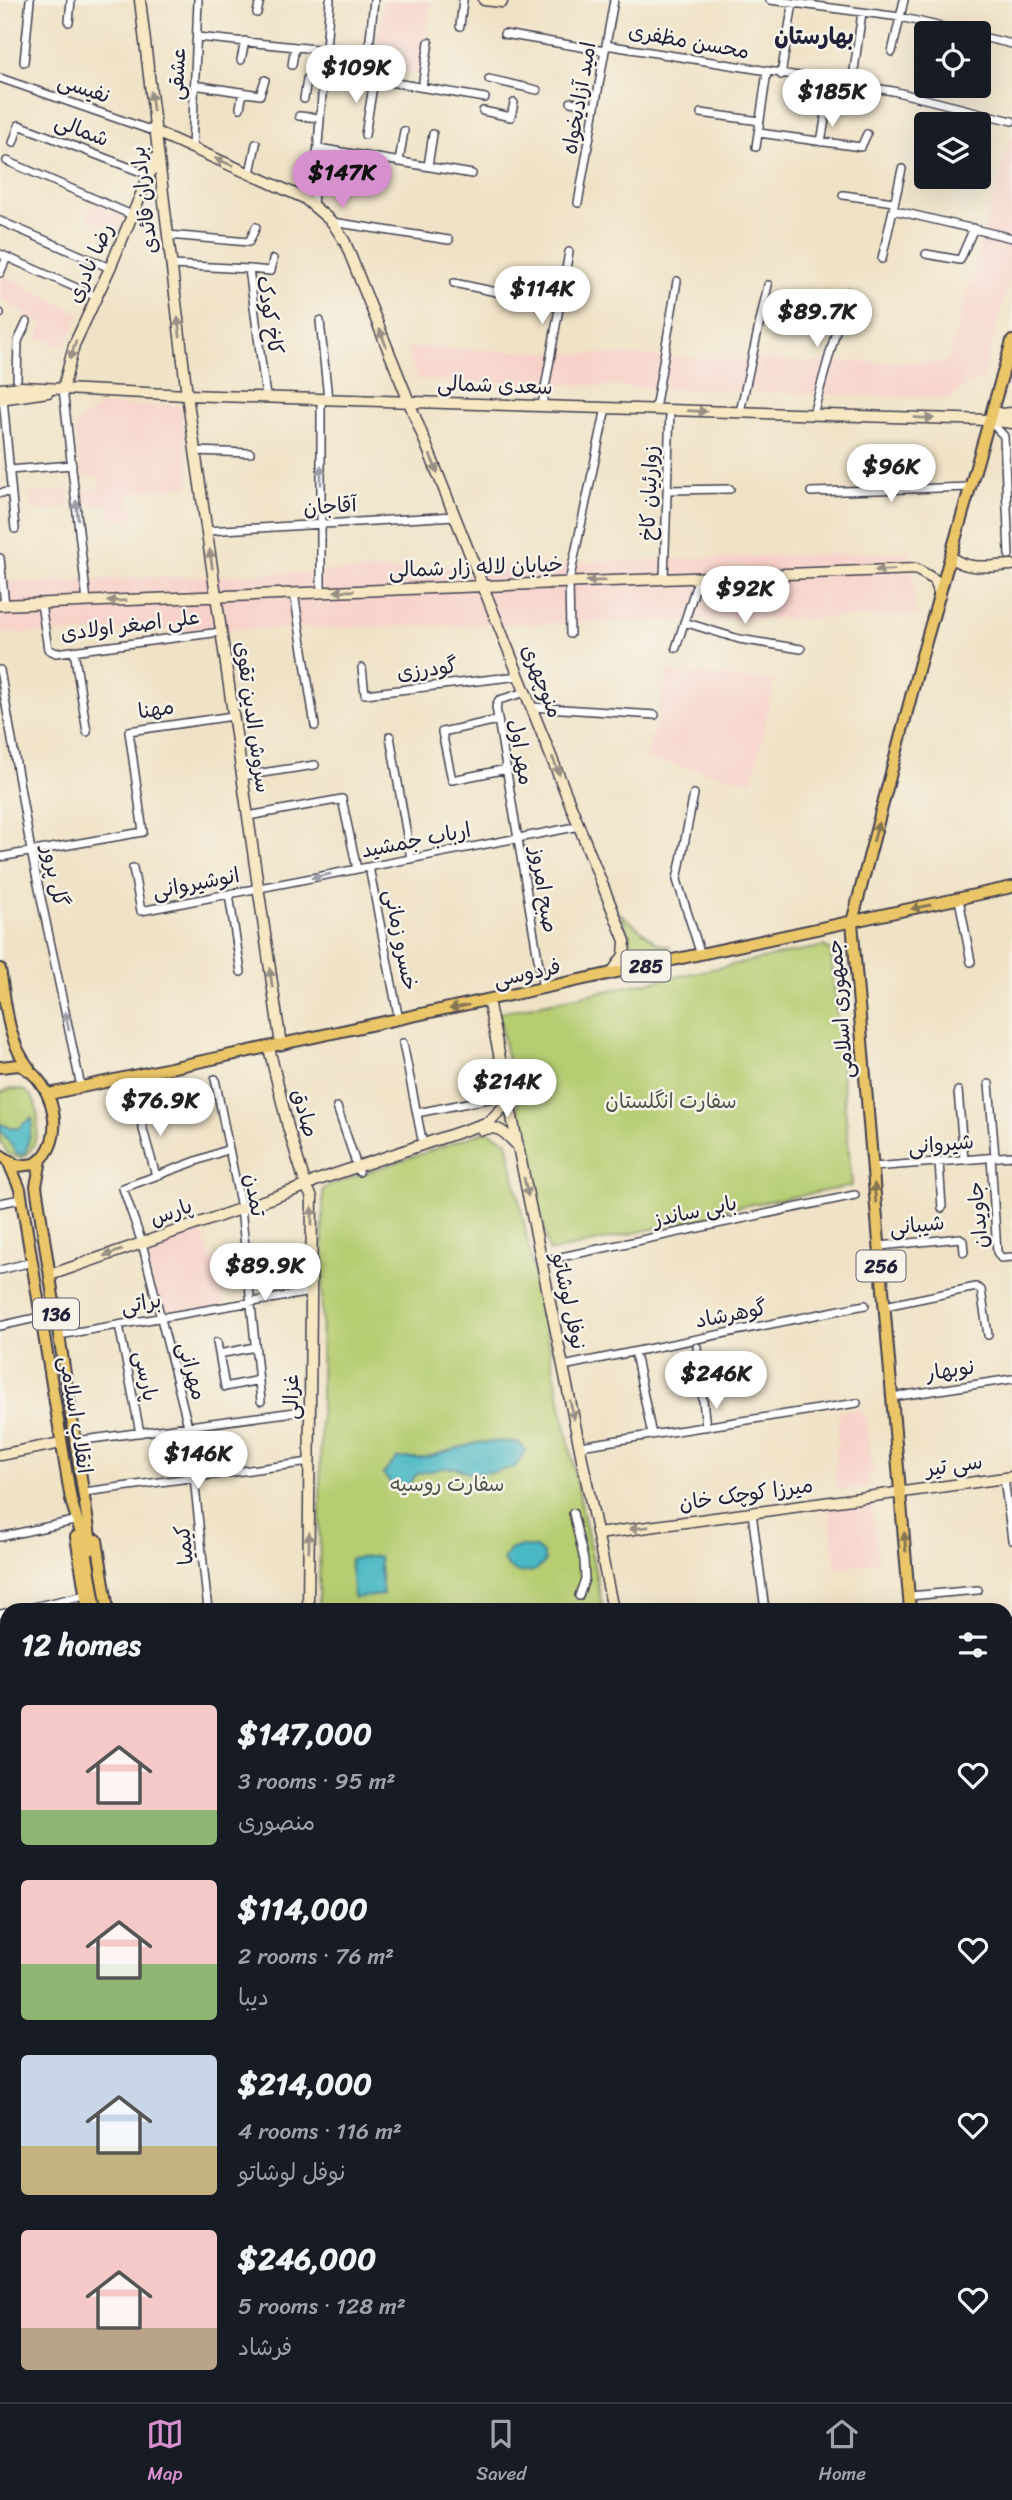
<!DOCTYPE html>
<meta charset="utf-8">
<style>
:root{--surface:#171b24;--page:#242831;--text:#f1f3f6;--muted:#9ea1a6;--line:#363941;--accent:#d690ce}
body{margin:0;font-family:Sriracha,"Playpen Sans Arabic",sans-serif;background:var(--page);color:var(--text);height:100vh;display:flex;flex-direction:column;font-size:26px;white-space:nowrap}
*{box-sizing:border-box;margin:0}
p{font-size:23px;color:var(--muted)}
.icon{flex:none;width:38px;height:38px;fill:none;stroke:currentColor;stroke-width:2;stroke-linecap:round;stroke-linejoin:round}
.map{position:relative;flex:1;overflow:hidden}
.side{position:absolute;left:0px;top:1603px;width:1013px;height:800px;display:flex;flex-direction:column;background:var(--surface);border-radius:21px 21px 0 0;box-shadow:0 7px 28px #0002}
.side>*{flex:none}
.tools{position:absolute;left:914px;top:21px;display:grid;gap:14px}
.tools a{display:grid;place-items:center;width:77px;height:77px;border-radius:7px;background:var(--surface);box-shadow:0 7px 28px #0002;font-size:35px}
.price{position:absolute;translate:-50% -60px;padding:0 16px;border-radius:24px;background:#fff;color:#222;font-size:23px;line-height:46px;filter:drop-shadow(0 2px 4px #0008)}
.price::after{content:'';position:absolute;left:50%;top:42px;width:21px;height:16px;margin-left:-10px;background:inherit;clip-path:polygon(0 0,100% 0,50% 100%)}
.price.current{background:var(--accent);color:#111}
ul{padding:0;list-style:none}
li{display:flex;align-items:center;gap:21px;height:175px;padding:0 21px}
li span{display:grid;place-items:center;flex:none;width:196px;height:140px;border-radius:7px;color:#555}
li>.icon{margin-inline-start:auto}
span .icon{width:84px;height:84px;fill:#fffc;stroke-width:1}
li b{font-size:30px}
h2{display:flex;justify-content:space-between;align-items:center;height:84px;padding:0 21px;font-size:30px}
.tabs{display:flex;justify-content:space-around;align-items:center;height:98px;border-top:2px solid var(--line);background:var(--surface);font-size:19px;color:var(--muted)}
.tabs a{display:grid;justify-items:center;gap:4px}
.tabs .current{color:var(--accent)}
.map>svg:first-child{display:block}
.built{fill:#f7d1c9}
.green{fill:#b6cd72;stroke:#6c7856;stroke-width:2}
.water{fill:#4ab8c4;stroke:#366d80;stroke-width:2}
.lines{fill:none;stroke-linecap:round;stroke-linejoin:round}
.street-casing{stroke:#413f50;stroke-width:10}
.secondary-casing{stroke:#413f50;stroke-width:13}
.primary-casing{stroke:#413f50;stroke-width:14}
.street{stroke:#fff;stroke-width:7}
.secondary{stroke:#f7e8c3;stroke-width:10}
.primary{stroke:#ebc669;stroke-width:10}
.oneway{fill:#978f86}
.oneway2{fill:#9c9ca7}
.oneway3{fill:#867452}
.labels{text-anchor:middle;stroke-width:5;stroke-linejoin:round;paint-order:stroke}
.shield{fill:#f7f3e8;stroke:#62616f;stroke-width:2}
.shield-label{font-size:19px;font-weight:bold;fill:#22223b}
.street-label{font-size:21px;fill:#22223b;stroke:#f7f3e8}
.park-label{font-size:21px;fill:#4e554c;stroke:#f7f3e8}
.neighbourhood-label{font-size:23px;font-weight:bold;fill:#22223b;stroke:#f7f3e8}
</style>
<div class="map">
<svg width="1012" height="2402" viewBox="0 0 1012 2402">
<rect width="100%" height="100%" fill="#f7f3e8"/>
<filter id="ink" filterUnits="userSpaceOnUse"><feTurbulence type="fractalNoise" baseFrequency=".0143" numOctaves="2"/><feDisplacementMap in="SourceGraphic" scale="14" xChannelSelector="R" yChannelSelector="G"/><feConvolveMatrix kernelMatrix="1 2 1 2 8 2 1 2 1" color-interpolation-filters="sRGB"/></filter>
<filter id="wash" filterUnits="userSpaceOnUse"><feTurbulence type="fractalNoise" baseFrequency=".00686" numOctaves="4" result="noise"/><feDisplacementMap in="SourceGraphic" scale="28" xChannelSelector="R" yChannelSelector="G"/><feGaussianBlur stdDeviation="1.57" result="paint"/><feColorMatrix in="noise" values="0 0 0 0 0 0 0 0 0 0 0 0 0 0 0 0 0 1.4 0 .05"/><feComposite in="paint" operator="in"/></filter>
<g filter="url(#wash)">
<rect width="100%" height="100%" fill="#f0e2c6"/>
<path class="built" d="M383,0L431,1L422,74L374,68Z
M1012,133V269L982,380L967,384L951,399L417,379L406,347L820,362H947Z
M93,202L123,216L117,231L86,217Z
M3,275L81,314L65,345L50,347L51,338L37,340L43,324L0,299V282Z
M180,405L190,485L131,493L134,518L113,522L108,504L83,507L81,489H99L100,477L82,476L74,427L98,406Z
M68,490L70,507L32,512L29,494Z
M910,551L916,616L0,634V583Z
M668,671L774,681L753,781L646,759Z
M201,1229L222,1288L225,1306L160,1315L145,1249Z
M861,1409V1417H866L873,1474L867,1475L868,1486L837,1490L835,1472L839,1412Z
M871,1501L879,1562L836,1568L829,1507Z
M7,1794V2094L0,2096V1796Z
M7,2222V2396H41L43,2402H0V2223Z"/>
<path class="green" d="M621,914L657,943L672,947L630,956L631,943Z
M824,946L831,951L852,1186L726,1209L724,1213L549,1252L498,1013Z
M10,1089C16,1089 22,1089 27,1092C43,1103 42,1150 21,1158L9,1155L0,1141V1129L17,1154L31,1119L17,1129L0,1124V1093Z
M487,1131L507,1141L603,1610H319L323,1190L327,1186Z
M252,2396H416L417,2402H253Z"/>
<path class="water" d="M31,1118L33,1121L26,1152L22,1155L17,1154L0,1129V1124L17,1129Z
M506,1441L519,1443L526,1451L515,1467L495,1472L470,1474L457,1468H444L417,1474L410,1483L395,1488L383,1474L397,1458H424L476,1443Z
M521,1546L536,1548L543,1554L545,1561C536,1577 511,1576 503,1560L509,1550Z
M379,1556L383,1595L354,1598L350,1559Z"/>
</g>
<g filter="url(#ink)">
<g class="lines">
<defs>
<path id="street" d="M770,0L900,17L967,33
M257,13L260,0
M69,22L71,0
M460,26L463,0
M504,34L605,51
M978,36L1012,44
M197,37L326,50
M606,45L893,91L1012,121
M892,52L904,0
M241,60L245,41
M24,62L30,0
M292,65L295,47
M324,71L485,98
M781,75L793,3
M0,78L156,132
M366,78L374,0
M489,79L537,90
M194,85L260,95L265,80
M852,85L862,12
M422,87L429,42
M304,99L307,79H323
M571,102L595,107
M240,108L243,92
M483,111L511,117L514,103
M701,113L760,121
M299,116L320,118
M967,124L969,111
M759,133L861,147L867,134
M365,135L374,80
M821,142L827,108
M13,143L19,125L149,175
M756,147L767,72
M318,148L472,174
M192,149L198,0
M7,161L132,215
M399,162L404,131
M428,166L433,134
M250,173L256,144
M843,195L894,202
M578,203L614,0
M313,204L330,0
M893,210L1012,238
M0,221L110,268
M332,222L449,240
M168,235L249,242L256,227
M0,254L97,297
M926,254L960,260L974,228
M882,259L902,169
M172,265L249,269L266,397
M249,269L271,271L273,259
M0,273L7,257
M454,283L506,294L510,290
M0,313V314
M320,321L328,399
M17,379L18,341L27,322
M63,389L87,602
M3,398L15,529
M321,398V592
M542,405L569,252
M655,409L677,281
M740,412L768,285
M813,414L847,292
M990,421L1004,436L1009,555
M195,451L250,453
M9,470L72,465
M667,490L730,489
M811,492L971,487
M0,493L11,492
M207,531L455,516
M0,558L5,605
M664,578L670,410
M294,593L315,726
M41,604L48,649L56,653L221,632
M684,622L739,639L801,649
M570,634L569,582L606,408
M676,648L699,577
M74,651L87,732
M362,668L365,694L519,676
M0,670L31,851L81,1087
M526,692L499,700L496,707L543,989
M532,707L655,715
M498,720L442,732L452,780L507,769
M390,736L411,859
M242,776L315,765
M694,794L677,880L701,955
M248,816L342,799L357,869
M0,857L143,832L129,731L233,716
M369,867L399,1020
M133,868L141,911L580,826
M229,894L241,972
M959,899L971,962
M403,1043L423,1145
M215,1079L241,1208L261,1401
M989,1084L995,1157
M958,1091L964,1160
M337,1107L359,1172
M137,1108L156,1176
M417,1113L508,1095
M991,1157L997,1252L1001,1258L1012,1257
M939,1161L942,1208
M873,1167L1012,1156
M0,1203L21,1199
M880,1246L960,1238L963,1241L964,1252
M542,1261L855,1195
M0,1270L32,1262
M885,1306L976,1287L981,1290L988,1335
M119,1325L140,1433
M0,1326L40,1317
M59,1335L311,1292
M217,1342L225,1387L259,1380
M697,1347L706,1427
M219,1354L255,1347
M636,1358L652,1435
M563,1366L865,1305
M892,1397L1012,1379
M188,1426L142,1243L123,1188L229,1149
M76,1441L310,1410
M580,1446L857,1403
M194,1477L208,1610
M1004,1478L1012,1540
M84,1492L310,1462
M573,1513L584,1560L585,1579L579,1596
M752,1513L765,1610
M0,1537L74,1521
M909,1596L978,1590
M20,1610L85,1595
M0,1614L7,1613
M0,1693L7,1691
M0,1732L7,1763
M1006,1938H1012
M1006,2049H1012
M0,2161L7,2205
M0,2212L7,2211
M1006,2358H1012
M46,2396L47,2402
M424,2396V2402
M894,2396L895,2402
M166,2402L200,2396
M525,2402V2396
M604,2402V2396"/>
<path id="secondary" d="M140,0L187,395L281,1045
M484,0L502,2
M156,132L304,198L332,222L345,242L625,941L624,955L611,974
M0,389L22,387L187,395L989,420L1012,423
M63,389L74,345L110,268L158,154
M0,399L48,392
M992,411L1001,414L1012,413
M951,557C967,571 991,566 1012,565
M0,605L916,569L935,580L940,595
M488,1000L613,1610
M269,1048L288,1127L306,1186L312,1197L308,1610
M482,1130C498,1124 505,1133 516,1144
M50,1275L306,1186L315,1181L489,1122L509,1101
M0,1455L61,1443
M598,1534L1012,1477
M1006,1736H1012
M1006,1757H1012
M1006,2265H1012
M773,2396L774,2402"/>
<path id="primary" d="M0,969C6,1003 7,1041 29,1068
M0,1067L19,1065C53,1078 70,1142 35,1164L18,1166L0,1155
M49,1094L1012,887
M41,1160L36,1186L92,1549
M9,1163L20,1189L71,1500L86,1550L96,1610
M76,1537L88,1610
M97,1540L108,1610
M910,1610L852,922L919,666L1012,341
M1006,1746H1012
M0,1781L7,1780
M220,2396L221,2402
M237,2396L238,2402
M973,2396L974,2402"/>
</defs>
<use href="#street" class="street-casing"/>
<use href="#secondary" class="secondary-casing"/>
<use href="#primary" class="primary-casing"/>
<use href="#street" class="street"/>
<use href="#secondary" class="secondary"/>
<use href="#primary" class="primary"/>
</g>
<defs><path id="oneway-solid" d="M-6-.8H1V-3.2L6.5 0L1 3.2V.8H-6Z" transform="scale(1.75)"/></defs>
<g class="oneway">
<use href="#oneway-solid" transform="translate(152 101) rotate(-97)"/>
<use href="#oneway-solid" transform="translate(224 162) rotate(-157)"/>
<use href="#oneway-solid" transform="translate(179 327) rotate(-97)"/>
<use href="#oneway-solid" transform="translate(383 338) rotate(-111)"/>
<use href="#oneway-solid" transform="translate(73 350) rotate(108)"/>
<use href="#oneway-solid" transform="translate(697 411) rotate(2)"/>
<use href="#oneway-solid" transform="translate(924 418) rotate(2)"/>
<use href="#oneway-solid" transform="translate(434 464) rotate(68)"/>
<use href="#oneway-solid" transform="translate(211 559) rotate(-98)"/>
<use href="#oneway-solid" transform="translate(885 570) rotate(178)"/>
<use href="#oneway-solid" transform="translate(596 581) rotate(178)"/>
<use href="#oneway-solid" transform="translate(344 591) rotate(178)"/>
<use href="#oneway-solid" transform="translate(117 601) rotate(178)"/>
<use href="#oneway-solid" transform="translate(556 766) rotate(68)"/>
<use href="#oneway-solid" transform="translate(271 978) rotate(-98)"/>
<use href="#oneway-solid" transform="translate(526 1187) rotate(78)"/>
<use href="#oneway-solid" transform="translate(312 1216) rotate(-89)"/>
<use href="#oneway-solid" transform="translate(113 1253) rotate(161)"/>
<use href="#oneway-solid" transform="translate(572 1410) rotate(78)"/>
<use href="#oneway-solid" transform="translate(639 1528) rotate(172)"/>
<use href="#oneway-solid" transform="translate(309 1542) rotate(-89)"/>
</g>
<g class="oneway2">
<use href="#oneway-solid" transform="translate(321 475) rotate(-90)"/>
<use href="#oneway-solid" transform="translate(77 510) rotate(-96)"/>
<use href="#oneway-solid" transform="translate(321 876) rotate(169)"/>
<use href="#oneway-solid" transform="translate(67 1021) rotate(-102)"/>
</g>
<g class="oneway3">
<use href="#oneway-solid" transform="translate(876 832) rotate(-75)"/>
<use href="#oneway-solid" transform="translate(921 907) rotate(168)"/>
<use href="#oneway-solid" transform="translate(459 1007) rotate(168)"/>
<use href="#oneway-solid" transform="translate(875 1193) rotate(-95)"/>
<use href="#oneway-solid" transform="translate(905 1542) rotate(-95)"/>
</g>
</g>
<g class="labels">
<g class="shield">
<rect x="621.5" y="950.5" width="49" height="31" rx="5"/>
<rect x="856.5" y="1250.5" width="49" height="31" rx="5"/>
<rect x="33" y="1298.5" width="46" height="31" rx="5"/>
</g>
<g class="shield-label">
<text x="646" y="973">285</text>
<text x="881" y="1273">256</text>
<text x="56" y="1321">136</text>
</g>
<g class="street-label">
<text transform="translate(689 41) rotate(10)" y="7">محسن مظفری</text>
<text transform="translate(177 74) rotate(-87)" y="7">عشقی</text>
<text transform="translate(84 88) rotate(19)" y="7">نفیسی</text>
<text transform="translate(579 98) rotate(-80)" y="7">امید آزادیخواه</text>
<text transform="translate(82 130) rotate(21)" y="7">شمالی</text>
<text transform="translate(144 200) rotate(-97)" y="7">برادران قائدی</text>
<text transform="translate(90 263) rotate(-66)" y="7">رضا نادری</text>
<text transform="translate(270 315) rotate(81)" y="7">کاخ کودک</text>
<text transform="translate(495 385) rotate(2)" y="7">سعدی شمالی</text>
<text transform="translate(649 493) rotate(-88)" y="7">زوارئیان کاخ</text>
<text transform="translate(330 506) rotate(-4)" y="7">آقاجان</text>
<text transform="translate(476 567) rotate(-2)" y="7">خیابان لاله زار شمالی</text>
<text transform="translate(130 625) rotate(-7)" y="7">علی اصغر اولادی</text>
<text transform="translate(427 669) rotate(-7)" y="7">گودرزی</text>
<text transform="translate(542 681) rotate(68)" y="7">منوچهری</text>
<text transform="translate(156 709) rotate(-8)" y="7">مهنا</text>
<text transform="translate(253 717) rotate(82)" y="7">سروش الدین تقوی</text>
<text transform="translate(521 752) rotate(80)" y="7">مهر اول</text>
<text transform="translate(416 840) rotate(-11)" y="7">ارباب جمشید</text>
<text transform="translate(55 876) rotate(78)" y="7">گل پرور</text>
<text transform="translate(196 883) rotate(-11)" y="7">انوشیروانی</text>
<text transform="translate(544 890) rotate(81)" y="7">صبح امروز</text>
<text transform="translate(401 940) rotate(79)" y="7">خسرو زمانی</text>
<text transform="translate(527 973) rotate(-12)" y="7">فردوسی</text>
<text transform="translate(840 1009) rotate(-95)" y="7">جمهوری اسلامی</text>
<text transform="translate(305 1113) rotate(75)" y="7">صادق</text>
<text transform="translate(941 1144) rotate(-5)" y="7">شیروانی</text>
<text transform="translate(255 1195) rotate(80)" y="7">تمدن</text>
<text transform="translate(695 1211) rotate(-12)" y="7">بابی ساندز</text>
<text transform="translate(171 1212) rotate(-20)" y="7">پارس</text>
<text transform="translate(978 1215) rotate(-95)" y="7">جاویدان</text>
<text transform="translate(917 1225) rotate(-6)" y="7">شیبانی</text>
<text transform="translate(569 1301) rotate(78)" y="7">نوفل لوشاتو</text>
<text transform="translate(141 1303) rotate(-10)" y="7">براتی</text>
<text transform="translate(731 1314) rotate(-11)" y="7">گوهرشاد</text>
<text transform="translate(950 1370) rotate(-9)" y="7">نوبهار</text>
<text transform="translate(192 1371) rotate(75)" y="7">مهرانی</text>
<text transform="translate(146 1376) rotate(79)" y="7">پارسی</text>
<text transform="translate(291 1397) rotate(-90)" y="7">غزالی</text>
<text transform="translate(76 1415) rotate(81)" y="7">انقلاب اسلامی</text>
<text transform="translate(954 1465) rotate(-8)" y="7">سی تیر</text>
<text transform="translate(746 1494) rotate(-8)" y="7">میرزا کوچک خان</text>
<text transform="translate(184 1545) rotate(-96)" y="7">کیمیا</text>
</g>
<g class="park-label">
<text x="671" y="1108">سفارت انگلستان</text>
<text x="447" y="1491">سفارت روسیه</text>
</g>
<g class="neighbourhood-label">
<text x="814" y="44">بهارستان</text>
</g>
</g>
</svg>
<div class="tools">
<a><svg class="icon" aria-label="locate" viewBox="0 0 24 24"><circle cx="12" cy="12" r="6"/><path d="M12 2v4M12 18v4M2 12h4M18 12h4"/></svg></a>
<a><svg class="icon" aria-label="layers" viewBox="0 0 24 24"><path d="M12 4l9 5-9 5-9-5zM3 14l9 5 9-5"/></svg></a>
</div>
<b class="price" style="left:356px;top:105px">$109K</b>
<b class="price" style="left:832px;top:129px">$185K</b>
<b class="price current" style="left:342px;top:210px">$147K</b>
<b class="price" style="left:542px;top:326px">$114K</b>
<b class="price" style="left:817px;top:349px">$89.7K</b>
<b class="price" style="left:891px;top:504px">$96K</b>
<b class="price" style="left:745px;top:626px">$92K</b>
<b class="price" style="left:507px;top:1119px">$214K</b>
<b class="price" style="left:160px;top:1138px">$76.9K</b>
<b class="price" style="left:265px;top:1303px">$89.9K</b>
<b class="price" style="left:716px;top:1411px">$246K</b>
<b class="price" style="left:198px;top:1491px">$146K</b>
<section class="side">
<h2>12 homes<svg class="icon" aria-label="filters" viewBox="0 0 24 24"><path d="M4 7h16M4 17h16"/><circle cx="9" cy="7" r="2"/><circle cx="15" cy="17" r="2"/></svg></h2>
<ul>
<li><span style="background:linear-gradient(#f6c9c9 75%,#8fb573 0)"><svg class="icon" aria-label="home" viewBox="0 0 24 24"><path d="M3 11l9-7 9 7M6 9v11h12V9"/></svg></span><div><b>$147,000</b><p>3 rooms · 95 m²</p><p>منصوری</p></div><svg class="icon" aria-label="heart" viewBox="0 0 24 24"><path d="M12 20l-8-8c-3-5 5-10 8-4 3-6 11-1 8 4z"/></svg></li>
<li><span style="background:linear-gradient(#f6c9c9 60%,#8fb573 0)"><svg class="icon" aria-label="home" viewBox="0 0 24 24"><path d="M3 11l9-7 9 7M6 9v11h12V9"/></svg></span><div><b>$114,000</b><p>2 rooms · 76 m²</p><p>دیبا</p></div><svg class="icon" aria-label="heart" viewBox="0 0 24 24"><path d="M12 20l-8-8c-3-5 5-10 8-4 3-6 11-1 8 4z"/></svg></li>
<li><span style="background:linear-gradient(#c9d6e8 65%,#c2b280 0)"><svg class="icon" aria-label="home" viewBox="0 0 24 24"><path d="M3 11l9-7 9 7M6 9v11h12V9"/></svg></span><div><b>$214,000</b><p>4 rooms · 116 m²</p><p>نوفل لوشاتو</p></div><svg class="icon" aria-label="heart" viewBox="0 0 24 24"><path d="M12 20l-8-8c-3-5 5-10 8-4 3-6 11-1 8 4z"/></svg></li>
<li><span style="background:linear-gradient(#f6c9c9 70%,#b9a48a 0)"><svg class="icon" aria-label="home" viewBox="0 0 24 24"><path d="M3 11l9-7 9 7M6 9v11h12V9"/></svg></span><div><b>$246,000</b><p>5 rooms · 128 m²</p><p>فرشاد</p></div><svg class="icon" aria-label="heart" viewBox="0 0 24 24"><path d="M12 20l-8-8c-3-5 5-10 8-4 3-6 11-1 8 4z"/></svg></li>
</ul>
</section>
</div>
<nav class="tabs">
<a class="current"><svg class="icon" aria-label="map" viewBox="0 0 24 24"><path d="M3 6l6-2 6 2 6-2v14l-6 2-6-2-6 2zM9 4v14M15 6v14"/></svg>Map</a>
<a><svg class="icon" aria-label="saved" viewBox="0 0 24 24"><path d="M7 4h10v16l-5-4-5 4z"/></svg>Saved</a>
<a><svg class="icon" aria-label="home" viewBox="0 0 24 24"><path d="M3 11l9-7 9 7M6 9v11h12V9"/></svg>Home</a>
</nav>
